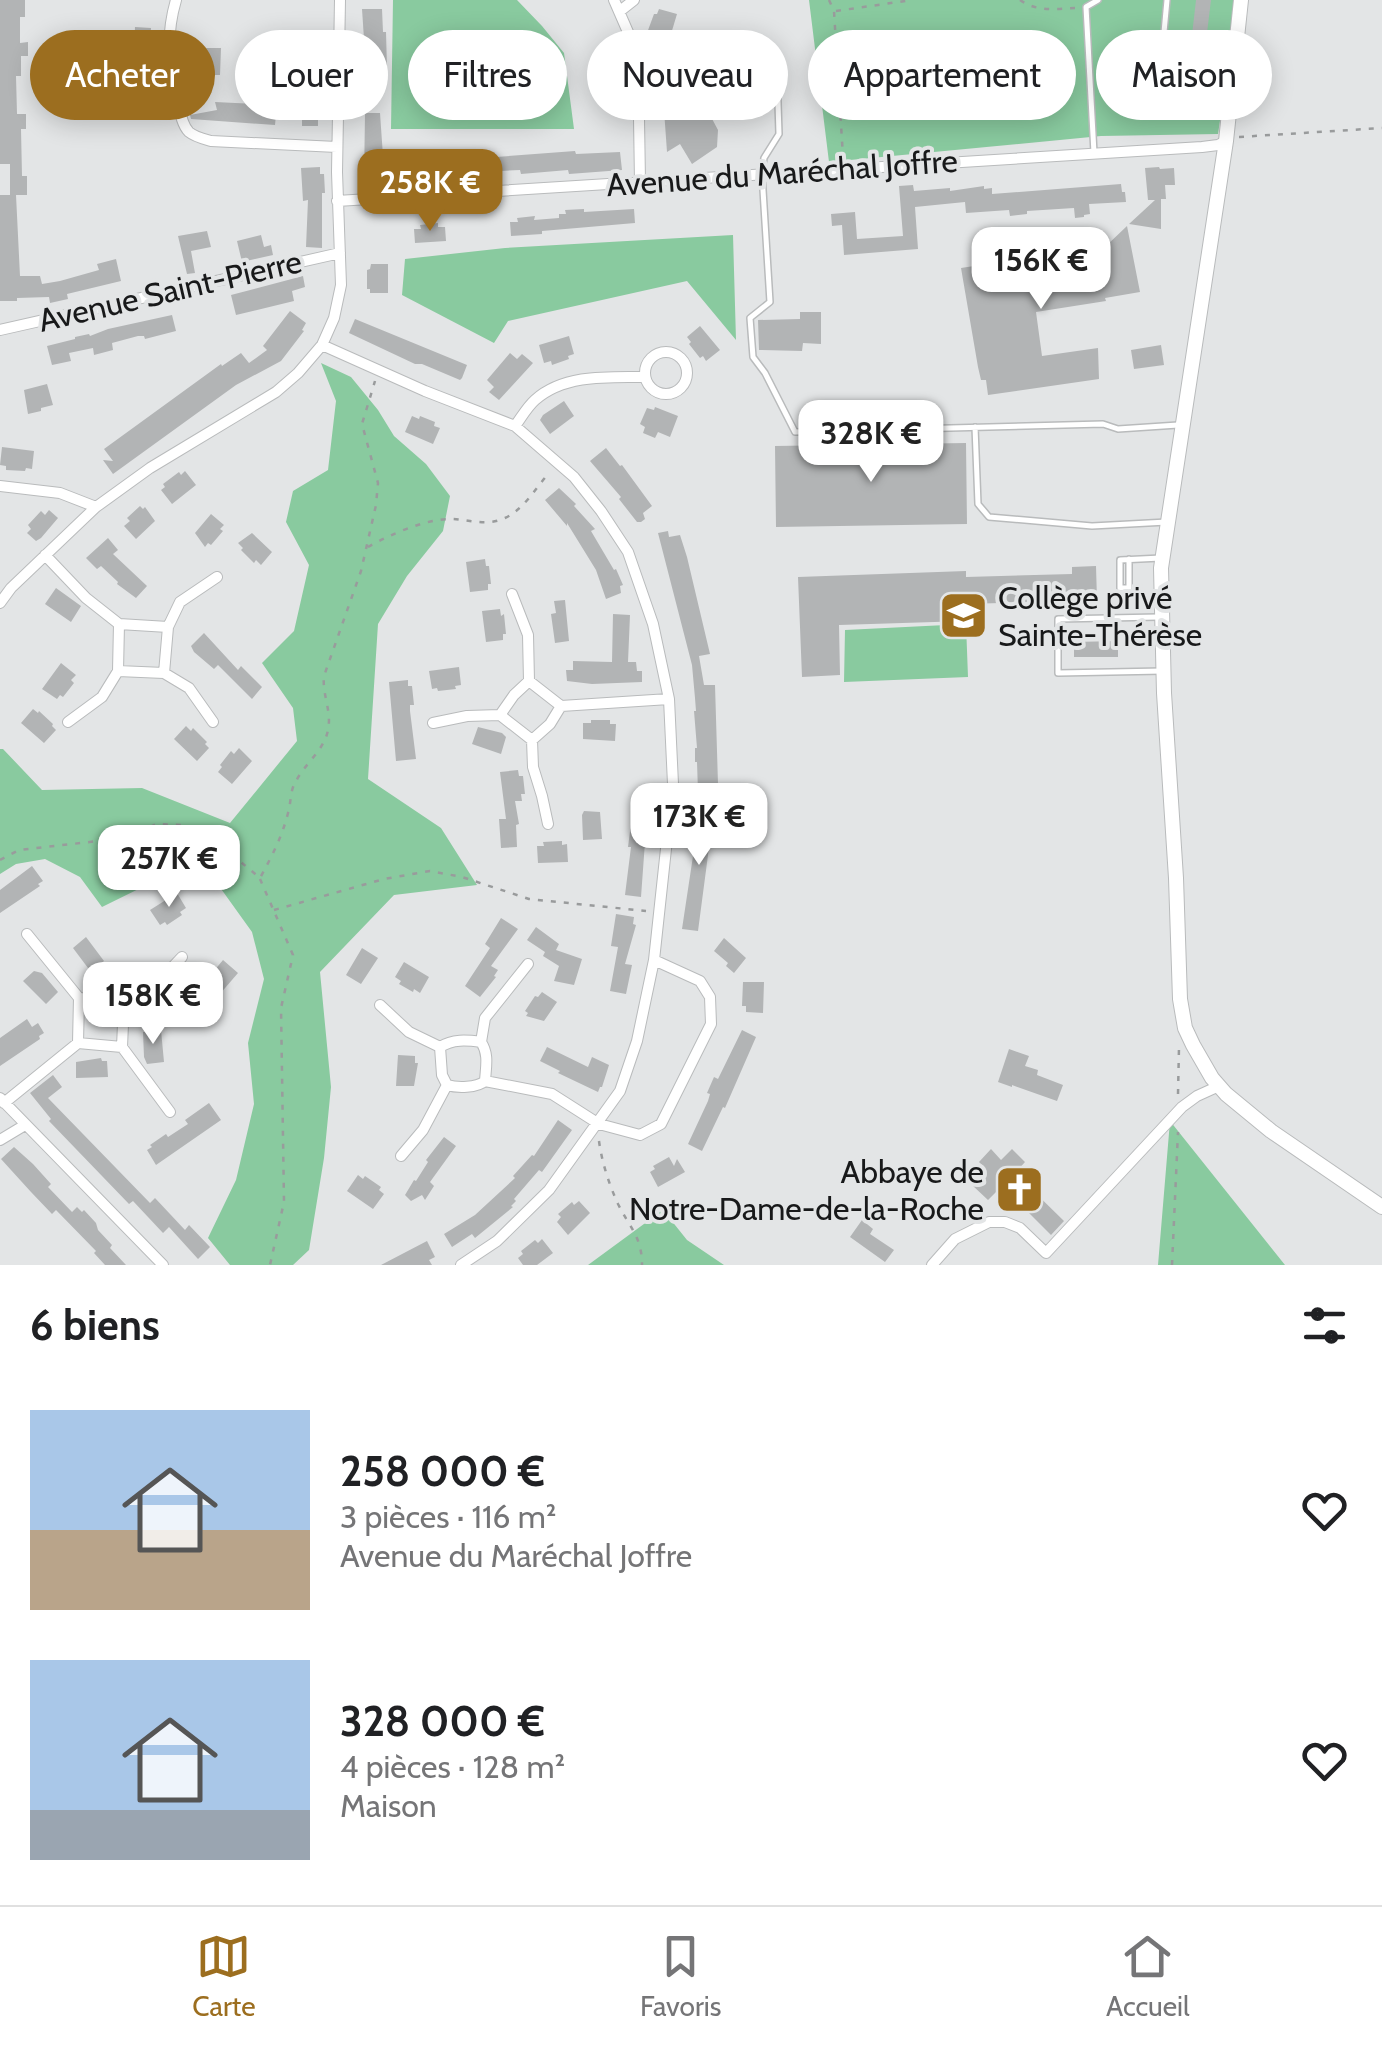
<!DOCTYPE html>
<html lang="fr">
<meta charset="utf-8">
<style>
:root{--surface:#fff;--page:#f6f6f6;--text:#202124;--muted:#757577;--line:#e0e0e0;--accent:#9c6e1f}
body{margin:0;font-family:Cabin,sans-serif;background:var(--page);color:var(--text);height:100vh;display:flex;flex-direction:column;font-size:38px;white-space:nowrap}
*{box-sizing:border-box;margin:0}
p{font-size:32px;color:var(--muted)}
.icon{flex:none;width:55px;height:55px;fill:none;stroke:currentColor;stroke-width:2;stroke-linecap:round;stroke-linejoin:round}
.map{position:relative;height:1265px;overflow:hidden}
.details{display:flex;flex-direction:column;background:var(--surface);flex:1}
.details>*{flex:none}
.guide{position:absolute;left:30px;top:30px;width:1322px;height:90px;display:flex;gap:20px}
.price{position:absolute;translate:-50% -85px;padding:0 22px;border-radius:20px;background:#fff;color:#222;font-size:32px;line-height:65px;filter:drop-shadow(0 2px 5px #0008)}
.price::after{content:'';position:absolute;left:50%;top:60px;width:30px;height:22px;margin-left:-15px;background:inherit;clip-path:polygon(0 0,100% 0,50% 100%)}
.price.current{background:var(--accent);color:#fff}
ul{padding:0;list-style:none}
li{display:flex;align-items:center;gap:30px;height:250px;padding:0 30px}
li span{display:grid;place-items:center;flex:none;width:280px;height:200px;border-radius:0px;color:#555}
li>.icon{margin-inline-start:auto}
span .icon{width:120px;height:120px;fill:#fffc;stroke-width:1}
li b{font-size:42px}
h2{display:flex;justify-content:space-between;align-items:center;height:120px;padding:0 30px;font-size:42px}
.chip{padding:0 35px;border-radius:45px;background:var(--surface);box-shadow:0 5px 25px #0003;font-size:35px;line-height:90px}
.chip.current{background:var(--accent);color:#fff}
.tabs{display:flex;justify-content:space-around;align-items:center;height:140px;border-top:2px solid var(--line);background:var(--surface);font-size:28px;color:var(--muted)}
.tabs a{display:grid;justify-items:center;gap:5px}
.tabs .current{color:var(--accent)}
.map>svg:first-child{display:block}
.green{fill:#89ca9f}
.building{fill:#b2b4b5}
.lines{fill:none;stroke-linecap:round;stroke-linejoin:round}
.service-casing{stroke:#b9bbbc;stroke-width:8}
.minor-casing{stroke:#b9bbbc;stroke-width:12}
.tertiary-casing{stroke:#b9bbbc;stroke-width:16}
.path{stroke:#999b9c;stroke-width:2.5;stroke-dasharray:5 8;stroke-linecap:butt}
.service{stroke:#fff;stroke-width:5}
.minor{stroke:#fff;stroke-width:10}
.tertiary{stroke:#fff;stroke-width:14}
.labels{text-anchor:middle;stroke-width:8;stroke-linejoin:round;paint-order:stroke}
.street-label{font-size:32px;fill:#18191a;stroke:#e3e5e6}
.poi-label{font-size:32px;fill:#18191a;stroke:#e3e5e6;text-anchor:start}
</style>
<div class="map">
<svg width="1382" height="1265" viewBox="0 0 1382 1265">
<rect width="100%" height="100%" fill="#e3e5e6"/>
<path class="green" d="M393,0H517L542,26L564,53L574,129H391Z
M809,0H1238L1218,134L1101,136L829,162Z
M733,235L736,340L687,281L508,321L494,343L402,295L405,259L505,248Z
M321,363L351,377L378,410L394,436L426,464L450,496L443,531L407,576L378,624L368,779L441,828L477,885L394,895L320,972L331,1087L324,1158L309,1250L293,1265H230L208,1238L236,1180L254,1104L248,1043L264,979L252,932L219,886L171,873L102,907L80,877L45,859L16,864L0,874V749H3L42,790L142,788L230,823L297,741L293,708L262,663L294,631L309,565L286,522L293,491L328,470L336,401Z
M966,624L968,677L844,682L845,630Z
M1170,1121L1285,1265H1158Z
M663,1210L687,1240L724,1265H588Z"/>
<path class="building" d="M0,0H25V17H20V43L28,42V56H21V76H16L17,114H26V129H21L22,176H27V195H10V164H0Z
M1196,0H1211L1203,66L1105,59V48L1131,50V46L1173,49V51L1190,53Z
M362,9H382L383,32H386L387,68H384V93H364L363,69H366Z
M659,9L677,14L668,44L649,39L651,34L647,33L654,14H657Z
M135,27L151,28L149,61L158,95H155L156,102L139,105L133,68Z
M86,36H102V55L87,56V72H75V56H85Z
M202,48H221L220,75H212V79H202Z
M295,50H313V57H317V75H314L315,97H318V126H302V82H296Z
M650,66L695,89L687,95L715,111L710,115L718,130L717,147L692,164L680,144L667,152L664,110L654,117Z
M215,102L277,105L275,125L191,119L190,115L217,110Z
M365,113H380L385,185L367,186L364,181Z
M575,151L576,154L620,152L622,170L569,174L568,170L521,174L520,170L481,172L482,176L475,177L476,180L458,182L457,178L404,184L403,164Z
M320,167V174H324L325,193H322V248L306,247L308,200L303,201L301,168Z
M1159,167L1160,169L1174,168L1175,185H1165L1166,199H1161V229L1129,224L1155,200H1148L1145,168Z
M1121,184L1122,192H1125L1126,202L1089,204L1090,214L1084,215V217L1075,218L1074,208L1027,211V214L1010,216L1009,210L966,213L965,202L915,207L918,249L844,255L842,225L832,226L831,214L855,212L857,239L903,236L899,186L913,185L914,191L950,188V191L984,186V189L992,188V194Z
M0,195H16L20,276H40L42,284L60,281L99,270L97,264L116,259L121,281L67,294L68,299L50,303L49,297L17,298V301H0Z
M584,209V212L634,209L635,223L542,231V234L511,236L510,222H518L517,218L535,216L534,220L559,218V214H566L565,210Z
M438,223V227H445L446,241L415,243L414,229H421L420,225Z
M1127,226L1140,292L1105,298L1106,301L1036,312L1042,356L1098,348L1099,379L988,395L986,380H981L978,367L961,268L1106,246Z
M207,231L211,247L191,251L195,273L187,274L178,236Z
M261,235L264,247L271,245L273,255L242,262L237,241Z
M371,264H388V293H370V289H367V270L370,269Z
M303,276L305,287L292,291L294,301L236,315L231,295Z
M290,311L306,323L302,330L304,331L281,361L236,385L113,474L103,460L113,461L104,449L221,364L222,366L241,353L249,363L267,350L263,346Z
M800,312H821V344L803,343L802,351L759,350L758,320L800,319Z
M172,315L176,331L145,339L144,336H138L112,343L113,350L94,355L93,348L69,353L71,361L52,365L47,346L75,339V337L89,334L90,336L108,329Z
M355,319L467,365L462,378L460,380L422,364H415L349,333Z
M700,326L720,350L706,361L703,356L700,358L689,344L691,342L687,337Z
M569,336L574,354L568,356L569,359L552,365L551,361L544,363L539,345Z
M1161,345L1164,365L1134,369L1131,350Z
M510,353L517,359L522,354L533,363L499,400L489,392L494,387L487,380Z
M47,384L53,405L41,408V411L28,414L24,390Z
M564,401L574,416L550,434L540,420L543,415Z
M655,407L678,416L670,437L658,432L655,438L643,433L645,427L640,424L647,408L654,410Z
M412,416L419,419L420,416L435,422L434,426L440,428L433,444L405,432Z
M966,443L967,524L776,527L775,446Z
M2,447L34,451L32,469L26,468L25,471L6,470V466L0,465Z
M606,448L620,466L622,465L652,506L643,513L645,519L641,522H637L619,499L621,497L590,461Z
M185,471L196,485L172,504L161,490L165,487L163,484L179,472L181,475Z
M559,488L576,504L574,506L595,529L591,531L614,570L616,569L623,585L620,586L621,593L606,599L596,570L567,523V526L545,500Z
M140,506L143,509L145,507L155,521L136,539L124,526L130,521L127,518Z
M49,510L58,518L41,538L36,541L27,533L31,529L28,525L41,511L45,515Z
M211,514L224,525L220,529L223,531L211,545L208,543L205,547L195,533Z
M668,531L669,537L680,535L687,557L710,654L699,656L704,685H715L718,784H708V792H698L697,762H695V748H697L694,711H696L695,698L692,665L658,533Z
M252,533L272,552L261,565L256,560L254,563L241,550L243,548L238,543Z
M108,538L118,550L113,554L147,586L136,598L117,584L118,582L101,566L97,569L86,558Z
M485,559L486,566H489L491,584H488V590L470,592L466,562Z
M1096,566L1097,600L966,604V621L839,625L840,675L802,677L798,577L966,571V577L1072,574V567Z
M56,588L81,606L71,622L45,604Z
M565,600L569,641L555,643L551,614L556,613L554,601Z
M500,609L501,616L504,614L506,634H503V640L486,642L482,611Z
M613,614L630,615L628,662H636L637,671H642V682L592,684L567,681L566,670H573V661L612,662Z
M204,633L238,670L241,666L262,687L252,699L218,665L214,669L194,652L191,646Z
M1118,641V657H1074V642Z
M61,663L76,675L71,680L74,683L63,697L60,695L57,699L42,689Z
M459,667L461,685L455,686L456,689L438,691L437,688L432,689L429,671Z
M408,680V686H412L414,705H410V711L416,759L396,761L389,682Z
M33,709L38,713L39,711L53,724L52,726L56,730L44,743L21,723Z
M591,720H610V724H616L615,741L583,739V723H591Z
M186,726L191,731L193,728L207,742L205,744L209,748L197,761L174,739Z
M478,727L502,733L506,737L501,754L472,744Z
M239,748L252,761L232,784L218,772L222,767L220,765L231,751L234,754Z
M518,770L519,776H523L525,794H521L522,801H515L519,824L516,825L517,847L501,848L499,819H506L500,772Z
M700,808L718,810L714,840H710L698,931L682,929L693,856H696L697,832L695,831Z
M584,811L600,812L602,839L583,840L582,815Z
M632,816L648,817V825H650L648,843L645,842L641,897L625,895L631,847H628Z
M562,841V845L567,844L568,862L538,863L537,846H544L543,842Z
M32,866L43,881L38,884L40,886L0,913V890Z
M177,893L186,908L180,912L182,915L167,925L165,922L160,925L150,910Z
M616,914L634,917L633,924L636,925L625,964L632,965L626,994L610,991L618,947L611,946Z
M501,918L518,929L491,966L498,970L494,976L496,977L480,997L465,986L490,948L485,944Z
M536,927L559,944L556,950L582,959L574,985L554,981L559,966L543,956L545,952L527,940Z
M86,937L104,961L91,972L73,948Z
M724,938L746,958L734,973L726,966L728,963L714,951Z
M362,948L378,958L361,984L346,975Z
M223,960L238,973L219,995L204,983Z
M404,962L429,977L420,993L414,989L413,992L399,984L401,981L395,977Z
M34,971L42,973L58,992L46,1004L23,981Z
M743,982H764L763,1013L746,1012V1006H742Z
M542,992L557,1002L544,1021L526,1016L528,1013L525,1011L535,996L538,997Z
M27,1019L32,1027L38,1023L44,1033L39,1036L40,1039L0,1066V1038Z
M161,1030L164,1062L147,1064L144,1057L143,1032Z
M742,1030L756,1037L725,1108L723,1107L702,1151L688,1144L708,1101L710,1094L707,1093L714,1077L718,1079Z
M547,1047L588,1067L592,1057L609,1065L602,1087H600L598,1092L558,1073L560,1071L540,1061Z
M1009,1049L1029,1056L1025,1066L1038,1070L1037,1075L1063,1085L1057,1101L1012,1085V1087L998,1082Z
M398,1055L415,1056V1063H418L414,1086H396Z
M101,1058L102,1061H107L108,1077L76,1078V1062Z
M53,1075L62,1087L48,1098L150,1203L155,1198L185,1230L189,1225L210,1247L198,1259L169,1227L163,1233L133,1201L129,1204L49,1121L51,1119L30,1093Z
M209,1103L221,1120L156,1165L147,1150L152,1147L150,1145L166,1134L168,1137L188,1124L185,1120Z
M558,1120L572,1130L542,1172L539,1170L514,1199L516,1201L511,1206L513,1207L475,1238L472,1234L452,1247L444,1234L475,1215L515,1178L513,1176L532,1155L534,1156Z
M444,1137L456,1146L430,1182L434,1186L425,1200L422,1195L411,1201L405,1195L414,1180L416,1181L428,1162L426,1160Z
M14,1147L33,1164L51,1184L48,1187L72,1212L77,1207L82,1212L84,1210L96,1223L98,1230L112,1245L110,1248L126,1265H105L94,1253L96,1251L56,1210L52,1214L31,1192L1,1159Z
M991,1149L1001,1160L1012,1149L1025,1162L1015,1173L1064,1221L1051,1235L1002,1186L988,1200L972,1185L984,1173L980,1169L983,1166L979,1162Z
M669,1157L674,1166L677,1159L685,1172L658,1187L650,1172L655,1169L653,1166Z
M358,1175L363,1179L365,1176L381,1187L379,1190L384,1194L373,1209L347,1191Z
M579,1201L590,1213L568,1235L557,1222L561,1217L558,1214L572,1202L574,1205Z
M862,1220L873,1229L870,1234L894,1250L885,1262L850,1237Z
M542,1239L553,1253L537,1265H523L518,1258L523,1254L521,1251L535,1240L538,1243Z
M427,1241L435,1257L429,1260L432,1265H381Z"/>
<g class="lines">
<defs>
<path id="service" d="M1163,43L1167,0
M777,72L779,134L764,158L762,174L770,302L750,318L753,357L765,373L795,432L1103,424L1118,429L1178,425
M1094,153L1086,7L1098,0
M975,427L978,504L989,517L1092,526L1167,522
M1129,559V588H1120V560L1161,558
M1158,617L1058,619V673L1163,671"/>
<path id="minor" d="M176,0C166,34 168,69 178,102C180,112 182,125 189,132C195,137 204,139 211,141L337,147
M614,0L638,55L640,182
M620,11L634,0
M337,201L1202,147L1218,145L1226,141
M0,330L340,253
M322,345L425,391L515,426L574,477L601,511L628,552L653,624L669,699L673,784L654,960L637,1041L620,1091L549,1190L497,1241L461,1265
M645 373a21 21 0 1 1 42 0a21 21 0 1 1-42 0Z
M515,426C521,418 527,407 535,400C564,374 608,377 645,377
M0,486L60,493L96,507
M45,555L86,598L119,624L168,627
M512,594L528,635L529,681
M0,603L11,588L96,507L150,468L276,392L298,373L322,345L334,318L341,285L337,172L340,0
M118,671L164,673L189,688L213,722
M164,673L168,627L180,602L217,577
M561,706L669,699
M68,722L102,697L118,671L119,624
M433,723L467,716L500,715L532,740L550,724L561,706L529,681L514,695L500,715
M532,740L533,767L542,796L548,824
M27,934L79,998L78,1043L122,1047L124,1001
M79,998L124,1001L165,975L182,957
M380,1005L409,1032L440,1047
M481,1042L485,1018L528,964
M122,1047L170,1112
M440,1047C453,1039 466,1040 481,1042C489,1054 486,1066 485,1081C477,1088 457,1088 447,1085
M440,1047L442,1075L447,1085
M485,1081L552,1094L599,1124L640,1135L661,1124L711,1024L710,997L700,981L654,960
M0,1098L163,1265
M4,1103L78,1043
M0,1140L25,1125
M401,1156L423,1130L447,1085
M932,1265L955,1239L989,1222H1005L1020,1228L1046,1253L1182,1107L1197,1096L1219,1086"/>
<path id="tertiary" d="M1241,0L1226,141L1161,568L1164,693L1176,878L1180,999L1185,1028L1193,1045L1212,1078L1226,1094L1271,1131L1382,1207"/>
</defs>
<use href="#service" class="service-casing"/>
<use href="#minor" class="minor-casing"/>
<use href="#tertiary" class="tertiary-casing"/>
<path class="path" d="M829,0L834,11L843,157
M1020,0C1037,12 1055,9 1075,8
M836,11L912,0
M1239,137L1382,128
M368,547C389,535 425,519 450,519C469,519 485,527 505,518C524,509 535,489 549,473
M0,860L19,850L116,839L137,834L156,824L181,825L205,832L260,878C272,856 282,837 288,813C291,804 290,791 295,783C304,764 324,751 328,730C332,711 322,695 324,676L361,571L376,505L378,483L362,424L375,381
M260,879L293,955L281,1008L284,1202L270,1265
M274,910L384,879L430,871L462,877L529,899L646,911
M1178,1094L1179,1047
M599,1141C602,1163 609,1184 618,1204C630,1228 642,1237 642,1265
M1172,1265L1178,1132"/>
<use href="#service" class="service"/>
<use href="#minor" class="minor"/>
<use href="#tertiary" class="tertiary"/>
</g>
<defs>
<symbol id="school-square" viewBox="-11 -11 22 22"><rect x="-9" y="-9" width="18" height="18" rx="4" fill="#9c6e1f" stroke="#e3e5e6"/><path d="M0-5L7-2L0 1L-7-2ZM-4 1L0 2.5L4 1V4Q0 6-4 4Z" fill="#fff"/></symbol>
<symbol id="church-square" viewBox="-11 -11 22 22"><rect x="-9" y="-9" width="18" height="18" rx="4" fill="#9c6e1f" stroke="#e3e5e6"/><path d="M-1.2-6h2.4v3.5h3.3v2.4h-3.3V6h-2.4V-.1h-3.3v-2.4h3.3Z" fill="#fff"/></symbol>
</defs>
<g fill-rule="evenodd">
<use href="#school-square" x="936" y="588" width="55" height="55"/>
<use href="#church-square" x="992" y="1162" width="55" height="55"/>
</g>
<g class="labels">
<g class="street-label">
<text transform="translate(782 173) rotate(-4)" y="11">Avenue du Maréchal Joffre</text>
<text transform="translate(170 291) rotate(-13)" y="11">Avenue Saint-Pierre</text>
</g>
<g class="poi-label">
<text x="998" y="609">Collège privé<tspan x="998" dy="37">Sainte-Thérèse</tspan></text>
<text x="984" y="1183" text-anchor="end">Abbaye de<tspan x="984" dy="37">Notre-Dame-de-la-Roche</tspan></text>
</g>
</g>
</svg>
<b class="price current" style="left:430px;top:234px">258K €</b>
<b class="price" style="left:1041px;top:312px">156K €</b>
<b class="price" style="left:871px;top:485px">328K €</b>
<b class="price" style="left:699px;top:868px">173K €</b>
<b class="price" style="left:169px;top:910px">257K €</b>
<b class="price" style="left:153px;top:1047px">158K €</b>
<div class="guide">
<a class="chip current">Acheter</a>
<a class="chip">Louer</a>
<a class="chip">Filtres</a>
<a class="chip">Nouveau</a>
<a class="chip">Appartement</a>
<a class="chip">Maison</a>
</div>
</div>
<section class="details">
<h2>6 biens<svg class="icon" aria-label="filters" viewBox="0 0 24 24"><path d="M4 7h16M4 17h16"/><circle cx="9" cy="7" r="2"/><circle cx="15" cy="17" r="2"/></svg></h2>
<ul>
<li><span style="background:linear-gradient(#a9c7e8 60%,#b9a48a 0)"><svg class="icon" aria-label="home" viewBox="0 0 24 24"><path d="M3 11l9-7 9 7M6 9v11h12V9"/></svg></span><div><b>258 000 €</b><p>3 pièces · 116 m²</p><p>Avenue du Maréchal Joffre</p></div><svg class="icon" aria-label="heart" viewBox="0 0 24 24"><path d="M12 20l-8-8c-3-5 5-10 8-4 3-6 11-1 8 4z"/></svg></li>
<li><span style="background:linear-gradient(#a9c7e8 75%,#9aa5b1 0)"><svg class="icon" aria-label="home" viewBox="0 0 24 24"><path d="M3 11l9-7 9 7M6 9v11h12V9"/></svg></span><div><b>328 000 €</b><p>4 pièces · 128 m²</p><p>Maison</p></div><svg class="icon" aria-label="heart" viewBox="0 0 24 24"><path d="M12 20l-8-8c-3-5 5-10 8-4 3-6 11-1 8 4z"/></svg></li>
</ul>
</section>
<nav class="tabs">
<a class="current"><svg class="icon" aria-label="map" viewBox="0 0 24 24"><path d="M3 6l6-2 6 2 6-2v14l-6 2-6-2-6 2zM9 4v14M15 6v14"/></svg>Carte</a>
<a><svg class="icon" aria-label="saved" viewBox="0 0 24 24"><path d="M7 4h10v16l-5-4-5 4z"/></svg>Favoris</a>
<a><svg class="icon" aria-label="home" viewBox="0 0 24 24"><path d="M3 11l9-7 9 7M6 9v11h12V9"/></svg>Accueil</a>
</nav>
